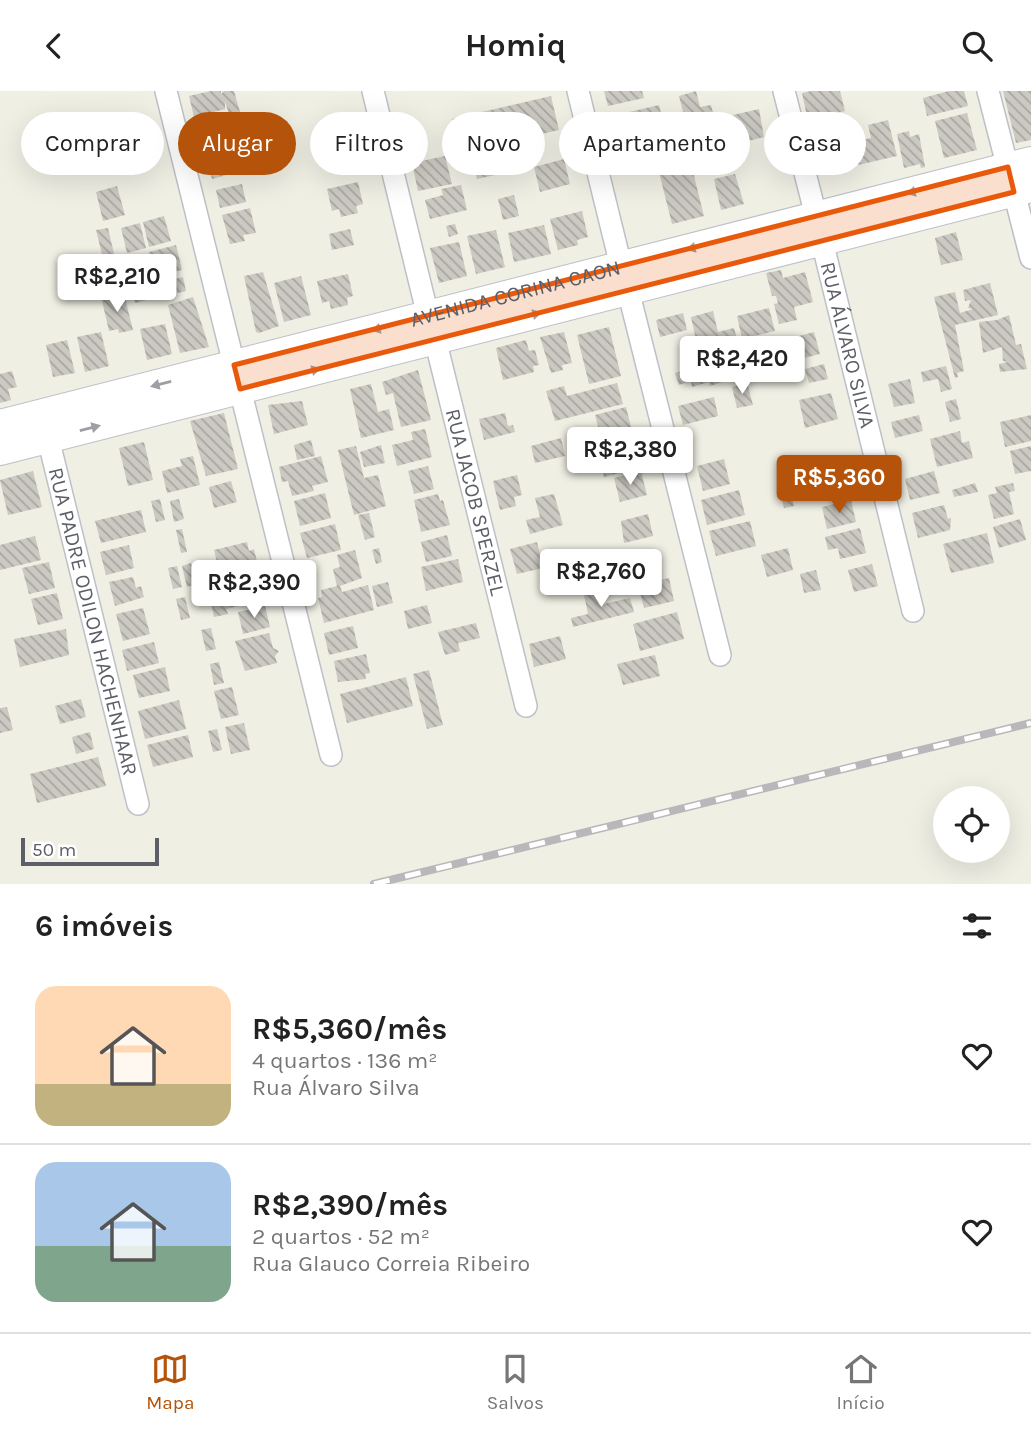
<!DOCTYPE html>
<html lang="pt">
<meta charset="utf-8">
<style>
:root{--surface:#fff;--page:#f2f2f2;--text:#222;--muted:#767676;--line:#e0e0e0;--accent:#b45309}
body{margin:0;font-family:Karla,sans-serif;background:var(--page);color:var(--text);height:100vh;display:flex;flex-direction:column;font-size:26px;white-space:nowrap}
*{box-sizing:border-box;margin:0}
p{font-size:23px;color:var(--muted)}
.icon{flex:none;width:38px;height:38px;fill:none;stroke:currentColor;stroke-width:2;stroke-linecap:round;stroke-linejoin:round}
.map{position:relative;height:793px;overflow:hidden}
.details{display:flex;flex-direction:column;background:var(--surface);flex:1}
.details>*{flex:none}
.banner{position:absolute;left:21px;top:21px;width:990px;height:63px;display:flex;gap:14px}
.controls{position:absolute;left:933px;top:695px;display:grid;gap:14px}
.controls a{display:grid;place-items:center;width:77px;height:77px;border-radius:50%;background:var(--surface);box-shadow:0 7px 28px #0002;font-size:35px}
.scale{position:absolute;left:21px;bottom:18px;width:138px;box-sizing:border-box;padding-left:7px;border:4px solid #5c5f67;border-top:0;font-size:19px;line-height:24px;white-space:nowrap;color:#5c5f67;-webkit-text-stroke:5px #fff;paint-order:stroke}
.price{position:absolute;translate:-50% -60px;padding:0 16px;border-radius:7px;background:#fff;color:#222;font-size:23px;line-height:46px;filter:drop-shadow(0 2px 4px #0008)}
.price::after{content:'';position:absolute;left:50%;top:42px;width:21px;height:16px;margin-left:-10px;background:inherit;clip-path:polygon(0 0,100% 0,50% 100%)}
.price.current{background:var(--accent);color:#fff}
ul{padding:0;list-style:none}
li{display:flex;align-items:center;gap:21px;height:175px;padding:0 35px}
li+li{border-top:2px solid var(--line)}
li span{display:grid;place-items:center;flex:none;width:196px;height:140px;border-radius:21px;color:#555}
li>.icon{margin-inline-start:auto}
span .icon{width:84px;height:84px;fill:#fffc;stroke-width:1}
li b{font-size:30px}
h2{display:flex;justify-content:space-between;align-items:center;height:84px;padding:0 35px;font-size:30px}
.tag{padding:0 24px;border-radius:32px;background:var(--surface);box-shadow:0 7px 28px #0002;font-size:24px;line-height:63px}
.tag.current{background:var(--accent);color:#fff}
header{display:flex;justify-content:space-between;align-items:center;height:91px;padding:0 35px;background:var(--surface);font-size:32px;font-weight:700}
.dock{display:flex;justify-content:space-around;align-items:center;height:98px;border-top:2px solid var(--line);background:var(--surface);font-size:19px;color:var(--muted)}
.dock a{display:grid;justify-items:center;gap:4px}
.dock .current{color:var(--accent)}
.map>svg:first-child{display:block}
.building{fill:url(#building-back-hatch)}
.lines{fill:none;stroke-linecap:round;stroke-linejoin:round}
.minor-casing{stroke:#bec0c7;stroke-width:24}
.secondary-casing{stroke:#bdbfc7;stroke-width:32}
.minor{stroke:#fff;stroke-width:21}
.secondary{stroke:#fff;stroke-width:30}
.rail-casing{stroke:#b8b8ba;stroke-width:8}
.rail{stroke:#fff;stroke-width:5;stroke-dasharray:16;stroke-linecap:butt}
.oneway{fill:#9d9fa4}
.marked{fill:#e8590c;fill-opacity:0.2;stroke:#e8590c;stroke-width:5;stroke-linejoin:round}
.labels{text-anchor:middle;stroke-width:5;stroke-linejoin:round;paint-order:stroke}
.street-label{font-size:21px;fill:#5c5f67;stroke:#fff}
</style>
<header><svg class="icon" aria-label="back" viewBox="0 0 24 24"><path d="M15 5l-7 7 7 7"/></svg>Homiq<svg class="icon" aria-label="search" viewBox="0 0 24 24"><circle cx="10" cy="10" r="6"/><path d="M15 15l6 6"/></svg></header>
<div class="map">
<svg width="1031" height="793" viewBox="0 0 1031 793">
<defs>
<pattern id="building-back-hatch" width="6" height="6" patternUnits="userSpaceOnUse" patternTransform="scale(1.75)"><rect width="6" height="6" fill="#cbc9c1"/><path d="M-1 5l2 2M0 0l6 6M5-1l2 2" fill="none" stroke="#a8a6a1"/></pattern>
</defs>
<rect width="100%" height="100%" fill="#f0efe4"/>
<path class="building" d="M211,0H221V3L224,0H234L240,21L229,23L225,10V18L194,26L189,5Z
M604,0H642L644,7L608,15Z
M696,0L700,16L711,14L714,26L686,33L679,5Z
M811,0H840L845,20L808,30L802,2Z
M949,0H964L968,15L927,25L923,7Z
M1003,0H1031V49L1016,52Z
M551,5L559,39L501,52L508,81L477,88L471,59L460,62L452,28Z
M659,14L665,38L614,50L608,26Z
M759,18L764,46L740,52L733,24Z
M967,22L977,59L944,67L935,30Z
M232,25L236,44L203,50L199,31Z
M844,27L853,58L840,62L835,42L811,48L808,36Z
M888,29L897,65L858,74L852,51L871,47L868,34Z
M909,40L910,46L919,43L925,76L921,77L920,73L904,77L897,43Z
M272,42L280,71L269,74L261,45Z
M240,48L243,62L233,65L237,81L212,88L204,57Z
M445,65L452,93L418,100L412,72Z
M564,68L570,93L540,101L534,76Z
M691,73L704,125L672,133L659,81Z
M735,83L744,113L721,119L714,88Z
M358,91L363,113L356,115L358,122L341,126L339,118L332,120L327,98Z
M242,93L246,111L220,117L216,99Z
M461,94L467,119L430,128L425,109L443,104L441,98Z
M117,95L125,124L103,130L96,101Z
M514,104L519,125L503,129L498,108Z
M250,117L256,142L243,144L245,150L230,153L222,124Z
M582,120L588,146L577,149L578,154L558,159L550,128Z
M164,125L171,150L149,156L143,131Z
M140,132L146,157L127,162L121,137Z
M455,133L458,143L449,146L446,135Z
M544,134L551,163L514,171L508,142Z
M108,137L121,193L110,196L96,139Z
M350,138L354,154L332,159L329,143Z
M496,139L505,176L476,183L467,145Z
M956,141L963,169L941,174L935,147Z
M459,151L467,185L439,192L430,157Z
M176,154L182,179L154,186L149,161Z
M781,179L783,187L805,181L813,211L794,216L797,229L779,233L774,213L778,212L776,205H772L766,182Z
M263,181L279,235L259,242L256,241L244,185Z
M348,183L353,205L347,207L348,214L331,218L329,210L322,212L317,190Z
M301,185L311,224L284,231L274,192Z
M183,186L186,200L162,206L159,192Z
M990,192L998,224L955,234L964,280L957,282L958,286L955,287L934,206L955,201L960,222L973,218L968,217L971,209L965,210L963,199Z
M151,195L154,207L135,212L132,199Z
M114,202L116,209L125,207L133,239L119,242L118,238L109,240L101,205Z
M193,206L209,256L180,262L168,214Z
M769,217L775,240L742,248L737,225Z
M713,220L718,241L734,237L738,252L721,257L720,252L698,258L691,226Z
M683,222L687,239L660,246L656,229Z
M1009,224L1016,254L1021,253L1027,278L1000,281L999,273L1008,271L1003,270L1002,256L983,262L979,231L997,229Z
M165,233L172,263L147,269L140,238Z
M609,236L621,285L589,293L577,244Z
M101,241L109,275L85,281L77,246Z
M564,241L572,272L562,274L563,279L551,282L540,246Z
M814,241L820,263L789,271L784,249Z
M67,249L75,282L53,286L46,254Z
M526,249L529,260L535,259L539,274L533,275L534,281L503,289L496,257Z
M755,253L762,281L749,284L742,256Z
M728,266L734,287L710,295L709,291L692,296L691,290L679,294L675,282Z
M824,273L828,288L809,292L805,278Z
M946,275L952,298L941,301L938,288L923,291L921,281Z
M418,279L431,329L401,336L393,302L386,304L382,291Z
M12,280L17,296L8,298L11,309L0,312V283Z
M910,288L915,312L894,316L888,293Z
M617,292L623,313L555,330L546,300L564,295L567,305Z
M747,292L753,314L737,317L732,296Z
M371,293L378,321L389,318L394,339L361,347L350,298Z
M831,302L838,328L805,337L799,309Z
M714,306L718,325L683,334L678,315Z
M956,308L961,328L950,331L945,311Z
M302,310L308,334L274,343L268,314Z
M626,316L632,340L601,347L595,324Z
M224,322L238,378L206,385L190,330Z
M505,322L508,335L513,334L515,341L484,349L479,328Z
M919,324L923,340L895,347L891,331Z
M1031,324V350L1005,356L1000,331Z
M425,338L432,366L397,375L392,354L413,349L411,341Z
M960,340L962,352L969,350L973,367L937,376L930,348Z
M561,347L565,365L535,372L531,355Z
M592,348L594,358L582,361L580,351Z
M311,349L315,365L297,369L294,354Z
M144,351L153,389L128,395L119,357Z
M381,354L385,372L364,376L360,361Z
M638,354L643,376L604,386L599,364Z
M356,355L364,387L378,384L386,415L354,424L338,359Z
M1031,355V380L1015,383L1010,360Z
M193,365L200,394L167,402L162,380L182,375L180,368Z
M321,365L328,391L312,395L314,400L292,405L288,390L282,391L279,376Z
M724,368L730,393L703,400L697,375Z
M845,374L851,397L819,405L813,382Z
M428,375L434,398L414,403L408,380Z
M33,380L42,416L8,424L0,389Z
M641,380L647,404L620,411L614,387Z
M934,380L940,402L910,409L905,388Z
M517,384L522,404L514,406L516,415L500,419L493,390Z
M786,386L794,415L784,417L777,388Z
M231,390L237,411L214,417L209,396Z
M975,392L978,401L954,406L952,399Z
M1013,392L1015,400L1009,401L1014,423L994,428L988,404L997,402L995,396Z
M739,399L745,424L707,434L701,409Z
M325,402L331,427L300,435L294,410Z
M438,403L440,410L443,409L450,434L421,441L414,409Z
M554,403L563,434L530,443L526,429L540,426L535,407Z
M160,408L165,429L156,431L151,410Z
M179,408L184,428L174,431L170,410Z
M851,409L856,431L827,438L822,416Z
M944,414L948,428L951,427L950,439L918,447L912,422Z
M141,419L146,441L101,452L95,430Z
M369,422L375,446L365,449L358,424Z
M648,423L653,445L624,452L621,430Z
M1020,428L1026,449L999,457L993,436Z
M750,430L756,455L716,465L709,440Z
M335,433L341,459L307,467L300,442Z
M860,437L866,462L840,468L838,457L828,459L825,446Z
M182,438L187,461L181,462L176,439Z
M987,442L994,472L951,482L943,453Z
M447,444L452,465L426,471L421,451Z
M35,445L41,469L0,479V454Z
M247,451L249,460L254,458L258,475L220,484L214,459Z
M537,451L543,477L517,483L510,458Z
M129,454L134,477L106,484L100,461Z
M379,457L382,471L376,473L372,459Z
M788,457L793,479L767,486L761,464Z
M355,459L362,487L340,495L342,501L368,494L374,519L324,532L318,507L322,506L321,499L337,495L333,478L340,476L337,464Z
M458,468L463,491L426,500L421,476Z
M49,471L55,497L29,503L22,477Z
M191,472L196,493L187,496L182,475Z
M872,473L878,495L854,501L848,479Z
M177,475L182,496L173,498L168,477Z
M816,479L821,499L804,502L800,483Z
M133,486L136,497L141,495L144,506L115,515L109,491Z
M669,487L674,510L644,517L638,494Z
M245,490L250,512L226,518L228,523L214,526L210,507L218,505L216,497Z
M388,491L393,512L377,516L372,495Z
M594,496L599,514L630,507L634,521L573,536L571,527L588,523L583,499Z
M57,502L63,528L38,534L31,508Z
M185,506L190,527L181,529L176,508Z
M427,514L432,532L408,538L404,520Z
M265,515L270,536L243,543L238,521Z
M143,517L150,543L123,550L116,523Z
M677,521L684,548L640,560L633,533Z
M476,532L480,547L458,552L460,560L445,564L438,541Z
M353,535L358,557L329,564L324,542Z
M211,537L216,558L206,560L201,539Z
M66,538L69,564L20,576L14,548Z
M269,542L273,557L279,560L275,565L277,572L245,580L235,550Z
M560,545L566,568L534,576L529,553Z
M154,551L159,572L127,580L122,559Z
M366,563L370,582L365,583L366,588L338,591L334,570Z
M655,564L660,585L623,594L617,573Z
M219,571L224,592L214,594L210,573Z
M165,576L170,600L139,607L133,584Z
M429,579L443,634L427,638L413,583Z
M406,586L413,615L347,632L340,603Z
M232,596L239,624L221,628L214,600Z
M81,608L86,626L60,633L55,615Z
M179,609L186,638L145,648L138,620Z
M7,616L13,639L0,642V617Z
M244,632L250,659L231,663L225,636Z
M217,638L222,659L213,661L208,640Z
M90,641L94,658L76,663L72,646Z
M188,644L193,666L153,676L147,654Z
M98,666L106,695L37,712L30,683Z"/>
<g class="lines">
<defs>
<g id="minor">
<path d="M166,0L331,664"/>
<path d="M373,0L428,225"/>
<path d="M578,0L621,175"/>
<path d="M784,0L816,125"/>
<path d="M988,0L1031,167"/>
<path id="s1" d="M822,150L913,520"/>
<path d="M628,199L720,564"/>
<path id="s2" d="M435,248L526,615"/>
<path id="s3" d="M48,347L138,713"/>
</g>
<g id="secondary">
<path id="s4" d="M0,334L1031,71"/>
<path d="M0,359L1031,96"/>
</g>
</defs>
<use href="#minor" class="minor-casing"/>
<use href="#secondary" class="secondary-casing"/>
<use href="#minor" class="minor"/>
<use href="#secondary" class="secondary"/>
<defs>
<path id="rail" d="M374,793L1031,632"/>
</defs>
<use href="#rail" class="rail-casing"/>
<use href="#rail" class="rail"/>
</g>
<defs><path id="oneway-solid" d="M-6-.8H1V-3.2L6.5 0L1 3.2V.8H-6Z" transform="scale(1.75)"/></defs>
<g class="oneway">
<use href="#oneway-solid" transform="translate(917 100) rotate(166)"/>
<use href="#oneway-solid" transform="translate(697 156) rotate(166)"/>
<use href="#oneway-solid" transform="translate(531 224) rotate(-14)"/>
<use href="#oneway-solid" transform="translate(382 237) rotate(166)"/>
<use href="#oneway-solid" transform="translate(310 280) rotate(-14)"/>
<use href="#oneway-solid" transform="translate(161 293) rotate(166)"/>
<use href="#oneway-solid" transform="translate(90 337) rotate(-14)"/>
</g>
<path class="marked" d="M1008,76L1014,101L240,298L234,274Z"/>
<g class="labels">
<g class="street-label">
<text dy="7" stroke="none"><textPath href="#s4" startOffset="532">AVENIDA CORINA CAON</textPath></text>
<text dy="7" stroke="none"><textPath href="#s1" startOffset="107">RUA ÁLVARO SILVA</textPath></text>
<text dy="7" stroke="none"><textPath href="#s2" startOffset="168">RUA JACOB SPERZEL</textPath></text>
<text dy="7" stroke="none"><textPath href="#s3" startOffset="189">RUA PADRE ODILON HACHENHAAR</textPath></text>
</g>
</g>
</svg>
<div class="controls">
<a><svg class="icon" aria-label="locate" viewBox="0 0 24 24"><circle cx="12" cy="12" r="6"/><path d="M12 2v4M12 18v4M2 12h4M18 12h4"/></svg></a>
</div>
<div class="scale">50 m</div>
<b class="price" style="left:117px;top:223px">R$2,210</b>
<b class="price" style="left:742px;top:305px">R$2,420</b>
<b class="price" style="left:630px;top:396px">R$2,380</b>
<b class="price current" style="left:839px;top:424px">R$5,360</b>
<b class="price" style="left:601px;top:518px">R$2,760</b>
<b class="price" style="left:254px;top:529px">R$2,390</b>
<div class="banner">
<a class="tag">Comprar</a>
<a class="tag current">Alugar</a>
<a class="tag">Filtros</a>
<a class="tag">Novo</a>
<a class="tag">Apartamento</a>
<a class="tag">Casa</a>
</div>
</div>
<section class="details">
<h2>6 imóveis<svg class="icon" aria-label="filters" viewBox="0 0 24 24"><path d="M4 7h16M4 17h16"/><circle cx="9" cy="7" r="2"/><circle cx="15" cy="17" r="2"/></svg></h2>
<ul>
<li><span style="background:linear-gradient(#ffd9b3 70%,#c2b280 0)"><svg class="icon" aria-label="home" viewBox="0 0 24 24"><path d="M3 11l9-7 9 7M6 9v11h12V9"/></svg></span><div><b>R$5,360/mês</b><p>4 quartos · 136 m²</p><p>Rua Álvaro Silva</p></div><svg class="icon" aria-label="heart" viewBox="0 0 24 24"><path d="M12 20l-8-8c-3-5 5-10 8-4 3-6 11-1 8 4z"/></svg></li>
<li><span style="background:linear-gradient(#a9c7e8 60%,#7fa58c 0)"><svg class="icon" aria-label="home" viewBox="0 0 24 24"><path d="M3 11l9-7 9 7M6 9v11h12V9"/></svg></span><div><b>R$2,390/mês</b><p>2 quartos · 52 m²</p><p>Rua Glauco Correia Ribeiro</p></div><svg class="icon" aria-label="heart" viewBox="0 0 24 24"><path d="M12 20l-8-8c-3-5 5-10 8-4 3-6 11-1 8 4z"/></svg></li>
</ul>
</section>
<nav class="dock">
<a class="current"><svg class="icon" aria-label="map" viewBox="0 0 24 24"><path d="M3 6l6-2 6 2 6-2v14l-6 2-6-2-6 2zM9 4v14M15 6v14"/></svg>Mapa</a>
<a><svg class="icon" aria-label="saved" viewBox="0 0 24 24"><path d="M7 4h10v16l-5-4-5 4z"/></svg>Salvos</a>
<a><svg class="icon" aria-label="home" viewBox="0 0 24 24"><path d="M3 11l9-7 9 7M6 9v11h12V9"/></svg>Início</a>
</nav>
